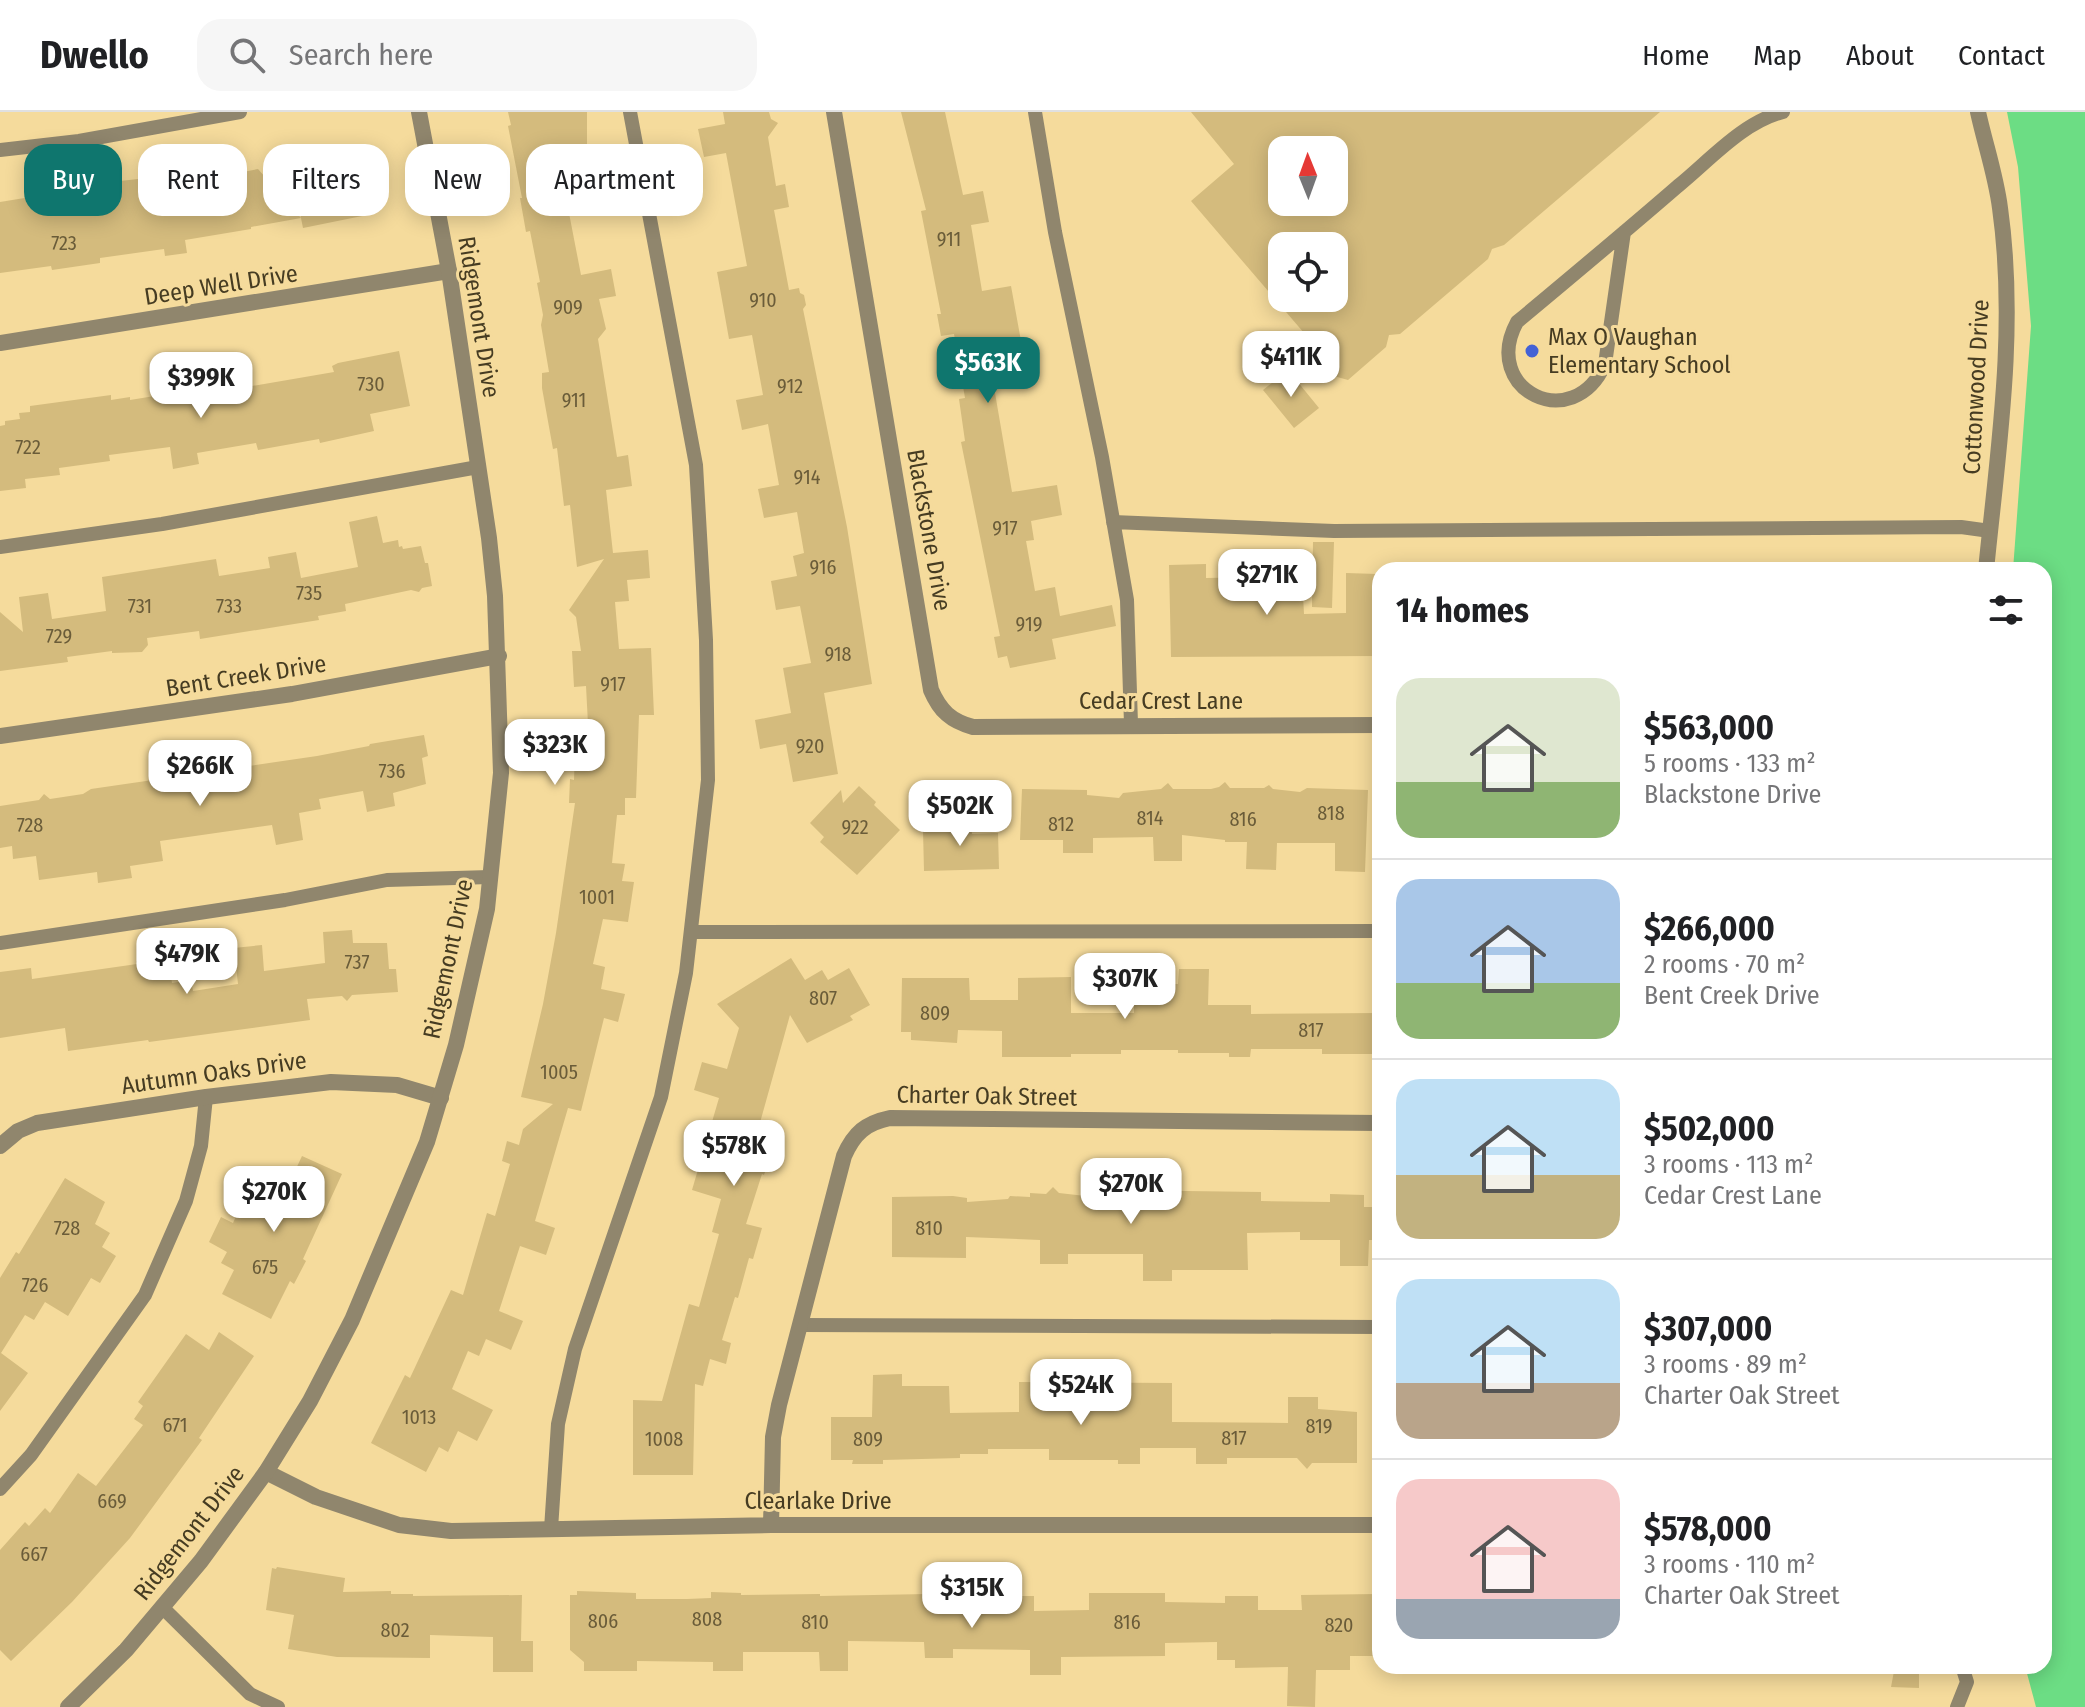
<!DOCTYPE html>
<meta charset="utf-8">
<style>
:root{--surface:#fff;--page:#f6f6f6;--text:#202124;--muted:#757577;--line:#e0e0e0;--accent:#0f766e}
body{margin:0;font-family:"Fira Sans Condensed",sans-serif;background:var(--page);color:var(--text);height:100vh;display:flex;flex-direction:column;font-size:30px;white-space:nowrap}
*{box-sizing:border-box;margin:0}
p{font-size:26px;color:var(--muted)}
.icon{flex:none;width:44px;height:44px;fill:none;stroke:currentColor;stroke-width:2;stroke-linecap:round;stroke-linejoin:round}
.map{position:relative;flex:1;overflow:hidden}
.drawer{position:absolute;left:1372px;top:450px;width:680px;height:1112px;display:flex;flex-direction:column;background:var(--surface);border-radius:24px;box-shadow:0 4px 20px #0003}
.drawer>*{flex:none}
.banner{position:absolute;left:24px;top:32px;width:760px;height:72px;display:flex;gap:16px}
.needle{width:52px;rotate:359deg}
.fabs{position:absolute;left:1268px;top:24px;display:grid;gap:16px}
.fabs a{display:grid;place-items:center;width:80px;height:80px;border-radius:16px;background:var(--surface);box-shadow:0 4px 20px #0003;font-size:40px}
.price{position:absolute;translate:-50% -68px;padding:0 18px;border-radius:16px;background:#fff;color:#222;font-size:26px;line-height:52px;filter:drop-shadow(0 2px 4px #0008)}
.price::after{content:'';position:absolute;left:50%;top:48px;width:24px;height:18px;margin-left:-12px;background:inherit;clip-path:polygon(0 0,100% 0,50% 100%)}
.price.current{background:var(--accent);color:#fff}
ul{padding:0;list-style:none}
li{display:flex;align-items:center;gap:24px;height:200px;padding:0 24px}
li+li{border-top:2px solid var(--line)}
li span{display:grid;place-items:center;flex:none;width:224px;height:160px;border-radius:24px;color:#555}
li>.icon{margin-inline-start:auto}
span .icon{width:96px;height:96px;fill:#fffc;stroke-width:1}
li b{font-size:34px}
h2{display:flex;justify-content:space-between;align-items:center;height:96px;padding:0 24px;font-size:34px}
.pill{padding:0 28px;border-radius:24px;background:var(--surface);box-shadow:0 4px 20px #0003;font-size:28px;line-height:72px}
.pill.current{background:var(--accent);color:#fff}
header{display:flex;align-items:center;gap:48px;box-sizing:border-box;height:112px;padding:0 40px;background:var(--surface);border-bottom:2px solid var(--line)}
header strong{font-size:38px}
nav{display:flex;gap:44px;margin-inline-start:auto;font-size:28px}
.search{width:560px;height:72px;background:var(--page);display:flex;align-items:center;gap:20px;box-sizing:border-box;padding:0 28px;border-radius:24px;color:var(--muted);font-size:30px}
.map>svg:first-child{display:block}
.green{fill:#6cdd84}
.building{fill:#d4bb7d;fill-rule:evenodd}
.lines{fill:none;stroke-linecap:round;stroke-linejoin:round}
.service{stroke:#90866d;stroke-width:14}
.minor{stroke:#90866d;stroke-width:16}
.tertiary{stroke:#90866d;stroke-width:16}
.poi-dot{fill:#4462d5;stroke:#f5db9c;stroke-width:3}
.labels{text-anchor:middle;stroke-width:6;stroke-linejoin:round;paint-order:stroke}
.number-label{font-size:20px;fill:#6a5c39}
.street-label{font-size:24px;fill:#463c22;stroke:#f5db9c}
.poi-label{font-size:24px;fill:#463c22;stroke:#f5db9c;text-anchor:start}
</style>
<header>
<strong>Dwello</strong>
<div class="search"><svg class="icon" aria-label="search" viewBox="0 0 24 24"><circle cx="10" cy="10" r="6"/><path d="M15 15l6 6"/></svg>Search here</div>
<nav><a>Home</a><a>Map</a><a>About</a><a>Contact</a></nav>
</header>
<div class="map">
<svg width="2085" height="1595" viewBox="0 0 2085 1595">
<rect width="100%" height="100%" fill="#f5db9c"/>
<path class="green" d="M2007,0H2085V1595H2036L2025,1554H2044V458H2013L2031,214L2018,55Z"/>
<path class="building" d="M508,0H587V53L595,96L569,101L581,163L611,157L616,184L599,187L606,217L598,227L617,345L628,343L632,374L606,378L613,441L648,438L650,466L627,468L629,489L615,490L619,537L651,536L654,603H639L636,686H625V703H617L612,751L625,752L622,769L634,770L628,810L603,807L593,852L605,855L601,877L625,882L618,910L604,906L581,999L568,996L535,1109L555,1116L546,1143L520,1134L499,1199L523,1209L511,1238L486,1227L479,1244L468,1239L452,1277L493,1298L477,1329L458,1319L448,1340L439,1335L426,1360L371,1331L405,1263L410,1266L451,1178L463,1183L487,1101L495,1104L510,1052L502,1049L507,1029L519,1033L523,1017L553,992L521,985L543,892L556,821L575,691H569L570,667L574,668L575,641H582V631H589L586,574L574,575L572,539H581L576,505L569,498L604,447L577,455L570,393L564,394L557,336L553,337L542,276V261L549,260L541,213L543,203L537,171L540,170L530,119L526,120L520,86H522L508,14L511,13Z
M723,0H769L771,7L778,11L768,25L776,74L785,72L789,95L774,98L789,178L799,176L800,181L804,183L806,193L803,197L847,415L872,572L824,581L838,662L793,670L786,632L760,637L755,608L791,601L783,556L811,551L800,494L776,498L771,469L797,464L793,444L804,441L797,400L764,406L758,377L779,373L768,312L742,318L736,288L763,283L752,223L729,227L717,160L747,154L726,41L704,45L698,17L725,12Z
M901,0H945L963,83L983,79L989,110L971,113L982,179L1011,174L1023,240L989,246L1012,380L1057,373L1062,403L1031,409L1034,428L1026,429L1035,479L1055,475L1060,504L1112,493L1116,514L1052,527L1056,547L1010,556L1007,544L998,546L994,525L1000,524L961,330L965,329L959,287L965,286L954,222L941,224L937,202H941L921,99L926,98Z
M1191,0H1660L1504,133L1492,137L1488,147L1400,222L1389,223L1386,235L1348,268L1294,253L1316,235L1191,89L1234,52ZM1282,38H1334V90H1282ZM1282,134H1334V186H1282Z
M318,38L320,49L355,42L367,103L303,116L301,106L251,115V117L185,128L187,141L165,144L164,137L100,146V151L52,158L51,154L0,161V90L49,82L52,102L114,92L111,70L156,65V69L203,68L202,61L231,56L232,62L258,57L301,106L289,43Z
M399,239L410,294L370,302L374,319L320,331L319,327L258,338L256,331L197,341L199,352L173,357L170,335L109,343L110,349L59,356L60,363L25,367L26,376L0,379V314L5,313V309L20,307L19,301L30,300V294L111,283V288L130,285V288L222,273L223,279L334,260L332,254L338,251Z
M1288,258L1319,296L1294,316L1263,278Z
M377,404L383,431L398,428L399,435L402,434L403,437L421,434L425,451H428L432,474L422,476L419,480L411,478L345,492L346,499L318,504L319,508L200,527L199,519L147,526L148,533L142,540L112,541V539L67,545L68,550L0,559V500L23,520L19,485L48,481L52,507L106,499L102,465L216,447L219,464L270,456L268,445L296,440L301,466L358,455L349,410Z
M1313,430H1334L1332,496L1312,495Z
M1206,452V466L1302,464L1304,502L1346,501V461L1377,462L1380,544L1171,545L1169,453Z
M424,623L428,644L422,646L426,672L393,681L395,694L367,700L363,679L319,687L321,697L299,701L303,728L276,733L272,713L160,729L163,749L130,754L132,766L98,771L97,760L39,768L36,744L13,747L12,734L0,736V694L39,688L44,682L50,687L83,682L91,677L317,644L369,634L370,632Z
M1225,670L1230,676H1264L1269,673L1273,677L1300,680L1307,676L1368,678L1365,760L1335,759V731H1277L1276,758L1246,757L1247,730H1225V728L1182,723V749H1154L1153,725L1093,726V741H1063V728H1020L1022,677L1087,678V683L1119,686L1123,681L1161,677L1168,671L1173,677H1211L1219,675Z
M859,674L876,690L874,693L900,718L857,763L820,730L824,725L810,711L841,678L843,691Z
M949,707H971L972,722L998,721L999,757L924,759L923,718L949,717Z
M352,818L353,831H387L389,857H396L398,880L352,883L347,889L342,884L307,887L310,908L149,930L148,928L68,939L65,916L0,926V860L31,856L32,867L137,852L136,849L168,844L172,871L191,868L193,879L238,872L234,836L262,833L264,859L325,851L323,820Z
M791,846L805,868L822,858L828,868L849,856L870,893L850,904L853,908L807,931L790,903L756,1025L764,1027L761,1038L771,1041L764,1063L762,1062L746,1112L762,1116L753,1147L749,1146L738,1186L735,1185L722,1228L731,1231L726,1252L710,1247L703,1274L695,1272L693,1363H633V1288L662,1289L689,1192L699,1195L719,1122L712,1120L721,1087L692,1078L719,986L694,978L702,950L727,957L739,916L717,892Z
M1179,857H1209L1208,893H1251V902L1380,901V942H1322V937H1251L1250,945H1229V941H1178V938H1121V942H1071V945H1002V919L958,918L957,931L911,928V920H901L902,866H969L970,888H1018V866L1071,865V901H1134V872H1178Z
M302,1044L342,1062L303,1147L306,1149L294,1172L290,1169L271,1207L222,1182L234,1158L221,1151L227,1140L209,1130L221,1105L233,1111L253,1066L273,1075L281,1055L294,1061Z
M65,1066L105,1090L95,1112L110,1121L102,1135L116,1144L100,1171L91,1166L68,1204L45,1190L34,1208L25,1203L1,1241L28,1261L0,1299V1166L16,1140L19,1142Z
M1053,1075L1059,1081L1094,1085V1079L1111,1078L1261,1080V1089L1330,1090V1082L1364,1083V1095H1372L1373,1106V1128H1369L1368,1154H1340V1128H1300V1120L1247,1121L1248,1158H1172V1169H1143V1142H1068V1152H1040V1128L966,1125V1146L892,1145V1085L953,1084L967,1086V1090L1008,1087L1010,1084L1030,1085V1081L1046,1082Z
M219,1220L254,1244L199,1326L202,1328L130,1426L72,1490L11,1549L0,1538V1438L25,1410L29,1414L45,1396L50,1401L78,1361L96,1374L143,1313L134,1307L143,1294L138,1290L186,1222L209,1238Z
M902,1262V1274H949L950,1301L1019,1300V1270L1172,1271V1310L1288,1311V1285H1318V1297L1357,1300V1351H1312L1307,1357L1297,1346H1227V1352H1196V1336H1140V1352H1118V1348H1049V1337H988V1342H960V1346L883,1348V1352H852L853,1348H831V1305H872L873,1263Z
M277,1455L345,1466L343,1480L391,1479V1482H413V1484L522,1483L521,1529H533V1560H493V1525L430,1523V1546L337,1545L288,1537L294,1503L266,1498L272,1456L276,1457Z
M577,1479L636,1481V1487H687L711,1486V1480L741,1481V1483L820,1482V1484L928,1482V1485H945V1489L952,1490V1494H1013V1484H1034V1499L1089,1498V1481H1165V1490L1225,1491V1484H1258V1498H1302L1301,1483L1377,1482V1544H1350V1558H1316L1315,1595L1287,1594L1288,1555L1235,1556V1548H1217V1530L1165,1531V1544L1061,1545V1563H1030V1538L953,1537V1546H925L924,1530L848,1529V1559H820L819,1540H743V1559H713V1550L637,1549V1559H584V1550L570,1538V1483H577Z
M1895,1554H1919V1576L1891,1575Z"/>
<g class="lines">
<path class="service" d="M1035,0L1055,120L1102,345L1127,488L1131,612
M0,38L79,29L240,0
M1624,120L1605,252C1573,324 1480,278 1517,210C1571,165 1625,120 1678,74C1710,48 1743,10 1783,0
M1113,410L1334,419L1961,415L1990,419
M0,435L162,412L478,355
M691,820L1380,819
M0,831L285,788L387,768L490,765
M800,1213L1380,1215
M0,1377L31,1343L145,1183L186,1089L201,1034L206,985
M551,1417L558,1312L575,1237L661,985L686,861L708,668L706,528L696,353L630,0
M163,1496L250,1582L278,1595
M1957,1595L1967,1570L1962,1554"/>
<path class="minor" d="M834,0L931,578C940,599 951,609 973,615L1380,613
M1978,0C1985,32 1996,64 2000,96C2017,217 1998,338 1986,458
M0,231L449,159
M0,624L292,582L499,544
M0,1034L18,1019L37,1011L206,985L331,970L397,973L441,986
M266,1360L316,1385L399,1413L451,1419L771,1413H1380
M771,1413L773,1325L779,1293L844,1044C854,1021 866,1011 890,1006L1380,1011"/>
<path class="tertiary" d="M68,1595L126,1538L201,1449L266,1360L310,1289L352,1208L427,1030L456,933L487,797L501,661L495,484L489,426L449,159L419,0"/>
</g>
<circle class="poi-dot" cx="1532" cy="239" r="8"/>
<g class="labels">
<g class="number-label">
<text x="949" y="134">911</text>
<text x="64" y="138">723</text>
<text x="763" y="195">910</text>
<text x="568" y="202">909</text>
<text x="371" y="279">730</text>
<text x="790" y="281">912</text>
<text x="574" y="295">911</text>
<text x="28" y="342">722</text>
<text x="807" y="372">914</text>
<text x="1005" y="423">917</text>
<text x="823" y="462">916</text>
<text x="309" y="488">735</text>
<text x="140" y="501">731</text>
<text x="229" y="501">733</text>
<text x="1029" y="519">919</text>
<text x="59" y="531">729</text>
<text x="838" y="549">918</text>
<text x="613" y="579">917</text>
<text x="810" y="641">920</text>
<text x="392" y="666">736</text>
<text x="1331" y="708">818</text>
<text x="1150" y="713">814</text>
<text x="1243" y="714">816</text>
<text x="1061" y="719">812</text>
<text x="30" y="720">728</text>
<text x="855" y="722">922</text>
<text x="597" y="792">1001</text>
<text x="357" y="857">737</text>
<text x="823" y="893">807</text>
<text x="935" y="908">809</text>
<text x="1311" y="925">817</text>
<text x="559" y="967">1005</text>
<text x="67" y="1123">728</text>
<text x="929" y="1123">810</text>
<text x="265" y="1162">675</text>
<text x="35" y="1180">726</text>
<text x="419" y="1312">1013</text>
<text x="175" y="1320">671</text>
<text x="1319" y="1321">819</text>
<text x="1234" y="1333">817</text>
<text x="664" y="1334">1008</text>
<text x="868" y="1334">809</text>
<text x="112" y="1396">669</text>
<text x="34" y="1449">667</text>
<text x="707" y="1514">808</text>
<text x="603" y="1516">806</text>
<text x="815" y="1517">810</text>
<text x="1127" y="1517">816</text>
<text x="1339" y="1520">820</text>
<text x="395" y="1525">802</text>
</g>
<g class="street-label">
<text transform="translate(221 173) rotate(-9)" y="8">Deep Well Drive</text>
<text transform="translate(479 205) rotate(81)" y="8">Ridgemont Drive</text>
<text transform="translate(1976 275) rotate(-87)" y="8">Cottonwood Drive</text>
<text transform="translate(929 418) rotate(80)" y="8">Blackstone Drive</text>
<text transform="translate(246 564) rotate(-9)" y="8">Bent Creek Drive</text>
<text x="1161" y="597">Cedar Crest Lane</text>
<text transform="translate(448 847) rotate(-78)" y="8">Ridgemont Drive</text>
<text transform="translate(214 961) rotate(-8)" y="8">Autumn Oaks Drive</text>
<text transform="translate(987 984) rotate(1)" y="8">Charter Oak Street</text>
<text x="818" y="1397">Clearlake Drive</text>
<text transform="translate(189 1421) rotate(-52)" y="8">Ridgemont Drive</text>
</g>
<g class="poi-label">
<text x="1548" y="233">Max O Vaughan<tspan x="1548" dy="28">Elementary School</tspan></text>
</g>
</g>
</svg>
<div class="fabs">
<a><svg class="needle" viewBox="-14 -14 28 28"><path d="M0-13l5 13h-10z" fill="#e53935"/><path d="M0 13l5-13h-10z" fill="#757577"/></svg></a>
<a><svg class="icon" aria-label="locate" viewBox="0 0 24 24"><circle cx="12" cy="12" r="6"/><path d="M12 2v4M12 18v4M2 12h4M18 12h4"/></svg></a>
</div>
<b class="price" style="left:1291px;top:287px">$411K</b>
<b class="price current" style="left:988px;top:293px">$563K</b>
<b class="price" style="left:201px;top:308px">$399K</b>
<b class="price" style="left:1267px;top:505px">$271K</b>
<b class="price" style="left:555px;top:675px">$323K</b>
<b class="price" style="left:200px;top:696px">$266K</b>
<b class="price" style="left:960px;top:736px">$502K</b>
<b class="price" style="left:187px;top:884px">$479K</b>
<b class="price" style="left:1125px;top:909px">$307K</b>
<b class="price" style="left:734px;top:1076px">$578K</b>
<b class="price" style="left:1131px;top:1114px">$270K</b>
<b class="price" style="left:274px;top:1122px">$270K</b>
<b class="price" style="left:1081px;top:1315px">$524K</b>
<b class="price" style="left:972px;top:1518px">$315K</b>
<div class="banner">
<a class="pill current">Buy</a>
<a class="pill">Rent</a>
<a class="pill">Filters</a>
<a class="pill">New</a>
<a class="pill">Apartment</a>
</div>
<section class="drawer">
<h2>14 homes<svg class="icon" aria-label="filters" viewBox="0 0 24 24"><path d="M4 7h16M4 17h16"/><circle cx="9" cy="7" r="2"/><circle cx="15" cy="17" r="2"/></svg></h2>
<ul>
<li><span style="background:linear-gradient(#dfe7d0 65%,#8fb573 0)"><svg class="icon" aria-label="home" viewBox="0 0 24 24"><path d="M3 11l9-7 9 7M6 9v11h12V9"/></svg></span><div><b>$563,000</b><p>5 rooms · 133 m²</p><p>Blackstone Drive</p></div></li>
<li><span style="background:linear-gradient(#a9c7e8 65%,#8fb573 0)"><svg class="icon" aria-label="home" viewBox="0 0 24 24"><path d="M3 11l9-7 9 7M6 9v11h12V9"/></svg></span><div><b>$266,000</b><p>2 rooms · 70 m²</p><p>Bent Creek Drive</p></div></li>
<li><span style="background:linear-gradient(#bfe0f5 60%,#c2b280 0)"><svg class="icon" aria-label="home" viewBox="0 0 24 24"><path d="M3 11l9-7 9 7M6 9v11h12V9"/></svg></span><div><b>$502,000</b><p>3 rooms · 113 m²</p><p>Cedar Crest Lane</p></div></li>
<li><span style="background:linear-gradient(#bfe0f5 65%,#b9a48a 0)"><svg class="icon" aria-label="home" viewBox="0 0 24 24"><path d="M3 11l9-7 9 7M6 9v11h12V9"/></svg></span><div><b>$307,000</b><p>3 rooms · 89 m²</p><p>Charter Oak Street</p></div></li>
<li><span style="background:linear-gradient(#f6c9c9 75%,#9aa5b1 0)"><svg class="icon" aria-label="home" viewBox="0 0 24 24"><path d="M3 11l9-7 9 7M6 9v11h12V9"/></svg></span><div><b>$578,000</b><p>3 rooms · 110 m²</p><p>Charter Oak Street</p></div></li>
</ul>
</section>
</div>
